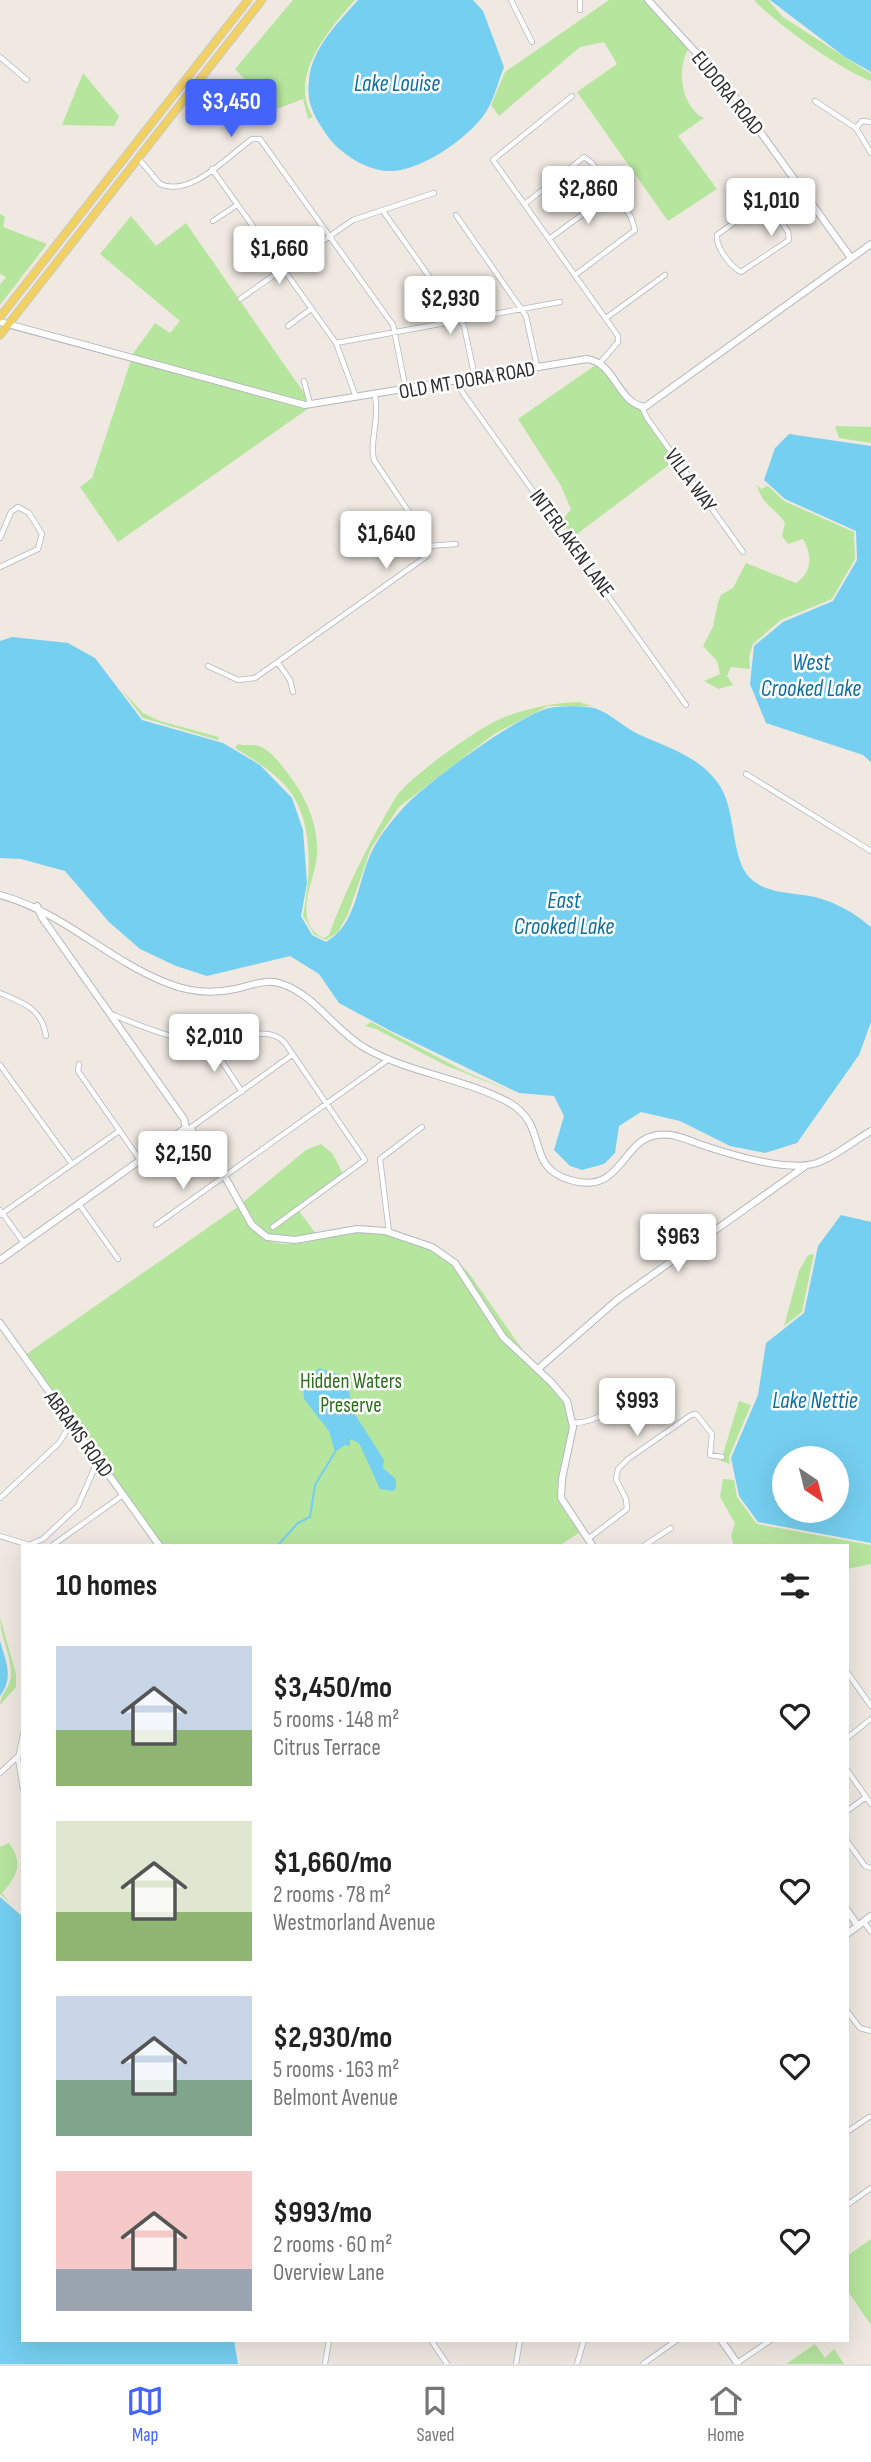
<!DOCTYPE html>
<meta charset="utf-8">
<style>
:root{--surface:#fff;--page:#f6f6f6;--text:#222;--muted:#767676;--line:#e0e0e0;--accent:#4264fb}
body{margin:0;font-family:"Sofia Sans Condensed",sans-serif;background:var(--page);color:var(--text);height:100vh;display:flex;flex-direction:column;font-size:26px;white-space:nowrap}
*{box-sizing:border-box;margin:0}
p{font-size:23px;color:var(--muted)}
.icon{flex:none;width:38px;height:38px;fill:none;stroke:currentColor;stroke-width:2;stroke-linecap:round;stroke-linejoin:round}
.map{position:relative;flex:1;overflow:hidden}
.side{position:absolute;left:21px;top:1544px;width:828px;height:798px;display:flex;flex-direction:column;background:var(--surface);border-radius:0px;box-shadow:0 7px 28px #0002}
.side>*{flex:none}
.needle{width:46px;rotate:145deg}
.buttons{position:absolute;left:772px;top:1446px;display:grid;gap:14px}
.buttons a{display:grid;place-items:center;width:77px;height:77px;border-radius:50%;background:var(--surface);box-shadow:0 7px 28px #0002;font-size:35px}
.price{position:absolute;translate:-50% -60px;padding:0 16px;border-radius:7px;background:#fff;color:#222;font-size:23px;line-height:46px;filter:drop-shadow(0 2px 4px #0008)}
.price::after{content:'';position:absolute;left:50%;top:42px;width:21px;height:16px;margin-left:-10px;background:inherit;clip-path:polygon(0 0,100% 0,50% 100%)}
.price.current{background:var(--accent);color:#fff}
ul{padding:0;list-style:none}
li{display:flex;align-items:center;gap:21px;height:175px;padding:0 35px}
li span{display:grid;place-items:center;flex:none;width:196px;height:140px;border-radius:0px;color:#555}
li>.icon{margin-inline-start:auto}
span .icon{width:84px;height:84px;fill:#fffc;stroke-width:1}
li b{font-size:30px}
h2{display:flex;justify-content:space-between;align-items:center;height:84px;padding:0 35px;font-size:30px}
.tab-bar{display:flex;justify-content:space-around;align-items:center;height:98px;border-top:2px solid var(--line);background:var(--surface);font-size:19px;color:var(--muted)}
.tab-bar a{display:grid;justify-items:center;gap:4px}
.tab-bar .current{color:var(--accent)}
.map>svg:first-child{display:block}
.green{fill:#b6e59e}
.water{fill:#75cff0;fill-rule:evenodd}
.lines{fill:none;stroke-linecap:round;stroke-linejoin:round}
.stream{stroke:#75cff0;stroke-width:2}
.street-casing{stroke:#b4b7c1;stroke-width:6}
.secondary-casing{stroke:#b4b7c1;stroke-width:8}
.primary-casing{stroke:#c9c9c9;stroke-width:9}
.street{stroke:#fff;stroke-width:4.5}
.secondary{stroke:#fff;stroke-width:6}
.primary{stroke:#f2d163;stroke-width:7}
.labels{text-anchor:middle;stroke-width:5;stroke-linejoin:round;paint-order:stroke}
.street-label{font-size:21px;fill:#2e2e2e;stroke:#fff}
.park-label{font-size:21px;fill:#2c6e1b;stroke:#fff}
.water-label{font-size:23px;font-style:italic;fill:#0d6fa3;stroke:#fff}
</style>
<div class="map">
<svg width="871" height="2364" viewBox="0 0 871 2364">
<rect width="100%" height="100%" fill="#efe9e1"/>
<path class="green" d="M293,0H355C330,28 287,77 313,117L308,119L303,99L274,110L235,69Z
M609,0H645L689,48C676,68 681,107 704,118L678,136L717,189L668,221L577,92L617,64L604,42L580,47L499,116L491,105L505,72Z
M754,0H768L783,17L871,74V81C841,70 775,23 754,0Z
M83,73L119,116L114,126L62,125Z
M0,214L5,217L3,227L47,244L0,305V285L6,277L0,274Z
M131,216L156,246L186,223L311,403L132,355L155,323L170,333L180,321L100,254Z
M131,360L309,408L118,542L80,487L92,478Z
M597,364L628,403L642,409L678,458L573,537L561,522L571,509L560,484L518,419Z
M835,426L871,427V443L839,438Z
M757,485L761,489L768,486L784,501L854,532L855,559L832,599L781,620L753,644L749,657L750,669L731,667L727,676L733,685L719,689L704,681L720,674L717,661L703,646L713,627L718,602L721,595L733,588L746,563L796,583C813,572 812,554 803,539L788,544L782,536L785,523C775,507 763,507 757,485Z
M121,689L143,713L160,721L219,737L218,740L143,718Z
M579,702L592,706H548L494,734L399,807L371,848L348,914L338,932L326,940L314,934L303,916C310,880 314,831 294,797C281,776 256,761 235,748L238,744C244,746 252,744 259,746C270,750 279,762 286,771C305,795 319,825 317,855C315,881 290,923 324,938L329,935C346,888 369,843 394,800C406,779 473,732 496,721C521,709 551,703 579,702Z
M371,1022L464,1071L515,1093L445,1065L376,1029L365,1026Z
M321,1144L333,1154L343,1174L306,1202L299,1211L317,1235C277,1241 263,1239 242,1203L306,1150Z
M239,1206C246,1219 252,1232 265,1239C290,1252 327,1236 353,1232C384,1228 430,1243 452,1264C474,1284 482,1317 502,1339C526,1366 564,1385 570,1423C574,1447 554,1472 558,1496C561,1510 573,1520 579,1533L560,1545H162L25,1355Z
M814,1254L802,1312L784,1326L799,1271L808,1255Z
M457,1262L468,1272L527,1356L505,1335Z
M739,1401L751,1405L729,1457L730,1464L721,1461Z
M723,1479L734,1480L737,1497L757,1524L871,1545V1564L847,1569V1545H734L731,1536L735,1523L720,1497Z
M0,1617L16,1674V1687L0,1705C0,1693 12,1687 11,1673C11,1654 0,1637 0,1617Z
M9,1843C24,1863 17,1877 2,1893L10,1903L0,1894V1847Z
M871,2239V2325L847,2290V2256Z
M815,2344L825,2358L834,2349L844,2364H786Z"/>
<path class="water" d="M358,0H473L483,11L504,67C498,82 494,99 486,112C470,137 419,173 388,171C365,170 339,153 326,134C314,116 306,103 309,80C312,48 337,24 358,0Z
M770,0H871V72L845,57Z
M789,434L871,446V762L863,755L766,723L750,684L754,646L783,622L833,601L857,560L856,531L785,499L764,480L775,448Z
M12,637L68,643L95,658L142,720L223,743L260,765L292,798L303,830L307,883L301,916L312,935L326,942C358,924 357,880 373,849C380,835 394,818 404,807C427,782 517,716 549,708C560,706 587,705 597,709C611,714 623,727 638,734C666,747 699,756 718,783C737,809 730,858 750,878C768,895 793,892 815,897C837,903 853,912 871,927V1022L859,1055L797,1143L765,1153L730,1146L680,1121L641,1112L619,1126L615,1153L604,1164L582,1170L570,1166L554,1150L564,1116L554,1096L519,1093L389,1030L339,1003L319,974L290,956L207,976L176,966L140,949L109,922L65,871L21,859L0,858V641Z
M841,1215L871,1222V1543L758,1522L739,1496L731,1458L758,1395L766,1343L804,1313L818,1246ZM784,1458H836V1510H784Z
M319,1368L343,1376L349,1387L351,1408L384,1460L383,1468L396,1479V1488L393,1491L380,1489L359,1443L350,1439V1446L345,1445L335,1452L329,1431L304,1399L303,1379L310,1377Z
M0,1641C6,1662 14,1677 0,1696Z
M0,1897L23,1917V2340H234L238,2364H0Z"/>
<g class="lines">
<path class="stream" d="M278,1545L298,1523L310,1517L315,1485L335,1452"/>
<defs>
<path id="street" d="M511,0L532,42
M580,0V10
M0,57L27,80
M572,96L493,160L618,336V342L600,363
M815,101L856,128
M871,122L862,121L856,128L871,153
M138,158L160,184C191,198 229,155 252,139H260L393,325L406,390
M212,169L336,343L356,397
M766,199L788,232L789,240L741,272C730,266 716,248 717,235Z
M766,199L794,179
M526,203L584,157L592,163L631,217L635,230L575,275
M383,211L464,326L475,378
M456,215L526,316L537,367
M213,221L237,205
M549,239L613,192
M240,299L353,220L434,193
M606,318L665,275
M288,326L311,309
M336,343L560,302
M304,381L310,404
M455,382L686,705
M642,407L647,418L743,552
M0,538L11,512L18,507L29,513L42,534L38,549L0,567
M429,546L456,544
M278,663L290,680L293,692
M208,666L238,680L255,678L427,556V539L374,460C369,440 380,422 375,396
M746,774L871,851
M0,993C24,1003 42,1009 46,1036
M111,1014C146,1028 179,1043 217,1041C238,1040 269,1024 285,1043L365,1160L273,1227
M209,1042L242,1092
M79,1064L78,1071L140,1160
M0,1065L72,1164
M190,1128L292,1055
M79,1204L118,1259
M0,1210L24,1243
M0,1215L119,1131
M156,1225L389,1059
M389,1232L380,1159L422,1127
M573,1423C595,1423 626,1405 636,1385
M0,1498L59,1443L71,1423
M0,1536L29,1545L43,1539L78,1506L98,1460
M588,1539L627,1509L626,1499L616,1479L618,1469L628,1459L691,1415L696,1414L712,1434L710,1455L722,1457
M53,1545L123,1495
M645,1545L671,1528
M847,1672L871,1706
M23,1734L18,1759L23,1789
M847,1738L871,1719
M847,1770L871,1804
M0,1773L18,1756
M847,1811L866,1797
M847,1841L865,1866L871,1868
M864,1922L871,1932
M847,2011L860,2028L871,2031
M847,2132L869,2117
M847,2205L871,2188
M431,2340L447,2364
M737,2363L771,2340
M325,2364L329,2340
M516,2364L520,2340
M577,2364L584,2340
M643,2364L677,2340"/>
<path id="secondary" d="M648,0L730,90L851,258
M0,322L305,405L587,359C616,363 617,403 645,407L871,244
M0,895C65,913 106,959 167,983C189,992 212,994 235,989C250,986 266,978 282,984C315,995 334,1030 365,1048C409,1073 463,1078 508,1102C551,1126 523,1166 570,1180C622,1196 621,1140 657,1135C675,1132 691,1142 708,1147C736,1156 788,1172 817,1163C837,1156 853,1141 871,1131
M37,906L41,916L184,1119L186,1128
M0,1260L184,1129H191L225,1177L252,1225L267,1237L295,1240L357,1229L385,1231L432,1247L455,1263L503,1337L552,1383L567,1401L573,1427L562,1479L561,1498L592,1545
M0,1323L159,1545
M538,1369L617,1300L804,1167
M847,1910L858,1926
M847,1934L871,1916
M721,2340L738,2364"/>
<path id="primary" d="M0,317L248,0
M0,335L262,0"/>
</defs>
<use href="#street" class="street-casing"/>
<use href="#secondary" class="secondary-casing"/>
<use href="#primary" class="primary-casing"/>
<use href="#street" class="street"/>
<use href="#secondary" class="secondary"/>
<use href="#primary" class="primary"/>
</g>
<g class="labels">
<g class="street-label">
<text transform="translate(728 93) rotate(51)" y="7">EUDORA ROAD</text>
<text transform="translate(467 380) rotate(-10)" y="7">OLD MT DORA ROAD</text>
<text transform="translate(691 480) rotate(54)" y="7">VILLA WAY</text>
<text transform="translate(572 543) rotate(54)" y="7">INTERLAKEN LANE</text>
<text transform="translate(79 1434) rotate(54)" y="7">ABRAMS ROAD</text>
</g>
<g class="park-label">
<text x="351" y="1388">Hidden Waters<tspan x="351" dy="24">Preserve</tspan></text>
</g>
<g class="water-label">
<text x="397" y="91">Lake Louise</text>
<text x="811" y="670">West<tspan x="811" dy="26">Crooked Lake</tspan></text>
<text x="564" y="908">East<tspan x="564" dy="26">Crooked Lake</tspan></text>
<text x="815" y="1408">Lake Nettie</text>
</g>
</g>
</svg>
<div class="buttons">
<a><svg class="needle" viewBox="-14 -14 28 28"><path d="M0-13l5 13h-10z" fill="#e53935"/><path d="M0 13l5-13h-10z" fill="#767676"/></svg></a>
</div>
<b class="price current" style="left:231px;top:139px">$3,450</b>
<b class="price" style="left:588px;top:226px">$2,860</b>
<b class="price" style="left:771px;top:238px">$1,010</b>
<b class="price" style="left:279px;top:286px">$1,660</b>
<b class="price" style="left:450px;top:336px">$2,930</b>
<b class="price" style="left:386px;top:571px">$1,640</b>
<b class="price" style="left:214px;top:1074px">$2,010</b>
<b class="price" style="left:183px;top:1191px">$2,150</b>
<b class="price" style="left:678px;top:1274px">$963</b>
<b class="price" style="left:637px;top:1438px">$993</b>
<section class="side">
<h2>10 homes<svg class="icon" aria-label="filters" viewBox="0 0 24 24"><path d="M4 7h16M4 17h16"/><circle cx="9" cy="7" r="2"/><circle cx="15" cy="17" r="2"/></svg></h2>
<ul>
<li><span style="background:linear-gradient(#c9d6e8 60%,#8fb573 0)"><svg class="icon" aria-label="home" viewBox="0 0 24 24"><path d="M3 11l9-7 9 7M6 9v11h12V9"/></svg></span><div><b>$3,450/mo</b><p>5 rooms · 148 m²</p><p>Citrus Terrace</p></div><svg class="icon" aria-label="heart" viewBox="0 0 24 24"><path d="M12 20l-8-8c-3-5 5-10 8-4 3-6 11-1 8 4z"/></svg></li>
<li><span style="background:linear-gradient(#dfe7d0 65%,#8fb573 0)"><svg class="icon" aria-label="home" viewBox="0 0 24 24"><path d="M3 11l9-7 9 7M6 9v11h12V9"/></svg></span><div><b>$1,660/mo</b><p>2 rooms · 78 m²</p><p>Westmorland Avenue</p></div><svg class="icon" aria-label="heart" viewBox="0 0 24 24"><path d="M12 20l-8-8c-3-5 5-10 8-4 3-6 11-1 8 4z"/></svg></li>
<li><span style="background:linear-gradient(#c9d6e8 60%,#7fa58c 0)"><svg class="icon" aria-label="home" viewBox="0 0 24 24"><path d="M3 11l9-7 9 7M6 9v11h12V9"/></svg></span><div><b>$2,930/mo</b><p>5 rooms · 163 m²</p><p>Belmont Avenue</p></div><svg class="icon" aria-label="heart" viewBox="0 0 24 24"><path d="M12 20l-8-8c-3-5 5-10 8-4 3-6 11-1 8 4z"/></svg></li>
<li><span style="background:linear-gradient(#f6c9c9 70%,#9aa5b1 0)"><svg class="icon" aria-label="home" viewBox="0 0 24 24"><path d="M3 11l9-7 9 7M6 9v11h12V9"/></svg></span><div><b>$993/mo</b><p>2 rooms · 60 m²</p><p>Overview Lane</p></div><svg class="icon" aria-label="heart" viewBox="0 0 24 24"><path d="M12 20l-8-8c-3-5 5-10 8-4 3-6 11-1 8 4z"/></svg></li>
</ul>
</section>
</div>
<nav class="tab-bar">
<a class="current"><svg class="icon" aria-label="map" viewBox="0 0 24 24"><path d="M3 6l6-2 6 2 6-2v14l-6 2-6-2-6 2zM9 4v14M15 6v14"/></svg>Map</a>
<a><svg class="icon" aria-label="saved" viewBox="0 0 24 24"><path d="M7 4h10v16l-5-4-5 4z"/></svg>Saved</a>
<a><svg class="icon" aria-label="home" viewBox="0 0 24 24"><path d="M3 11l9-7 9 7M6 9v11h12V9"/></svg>Home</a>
</nav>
